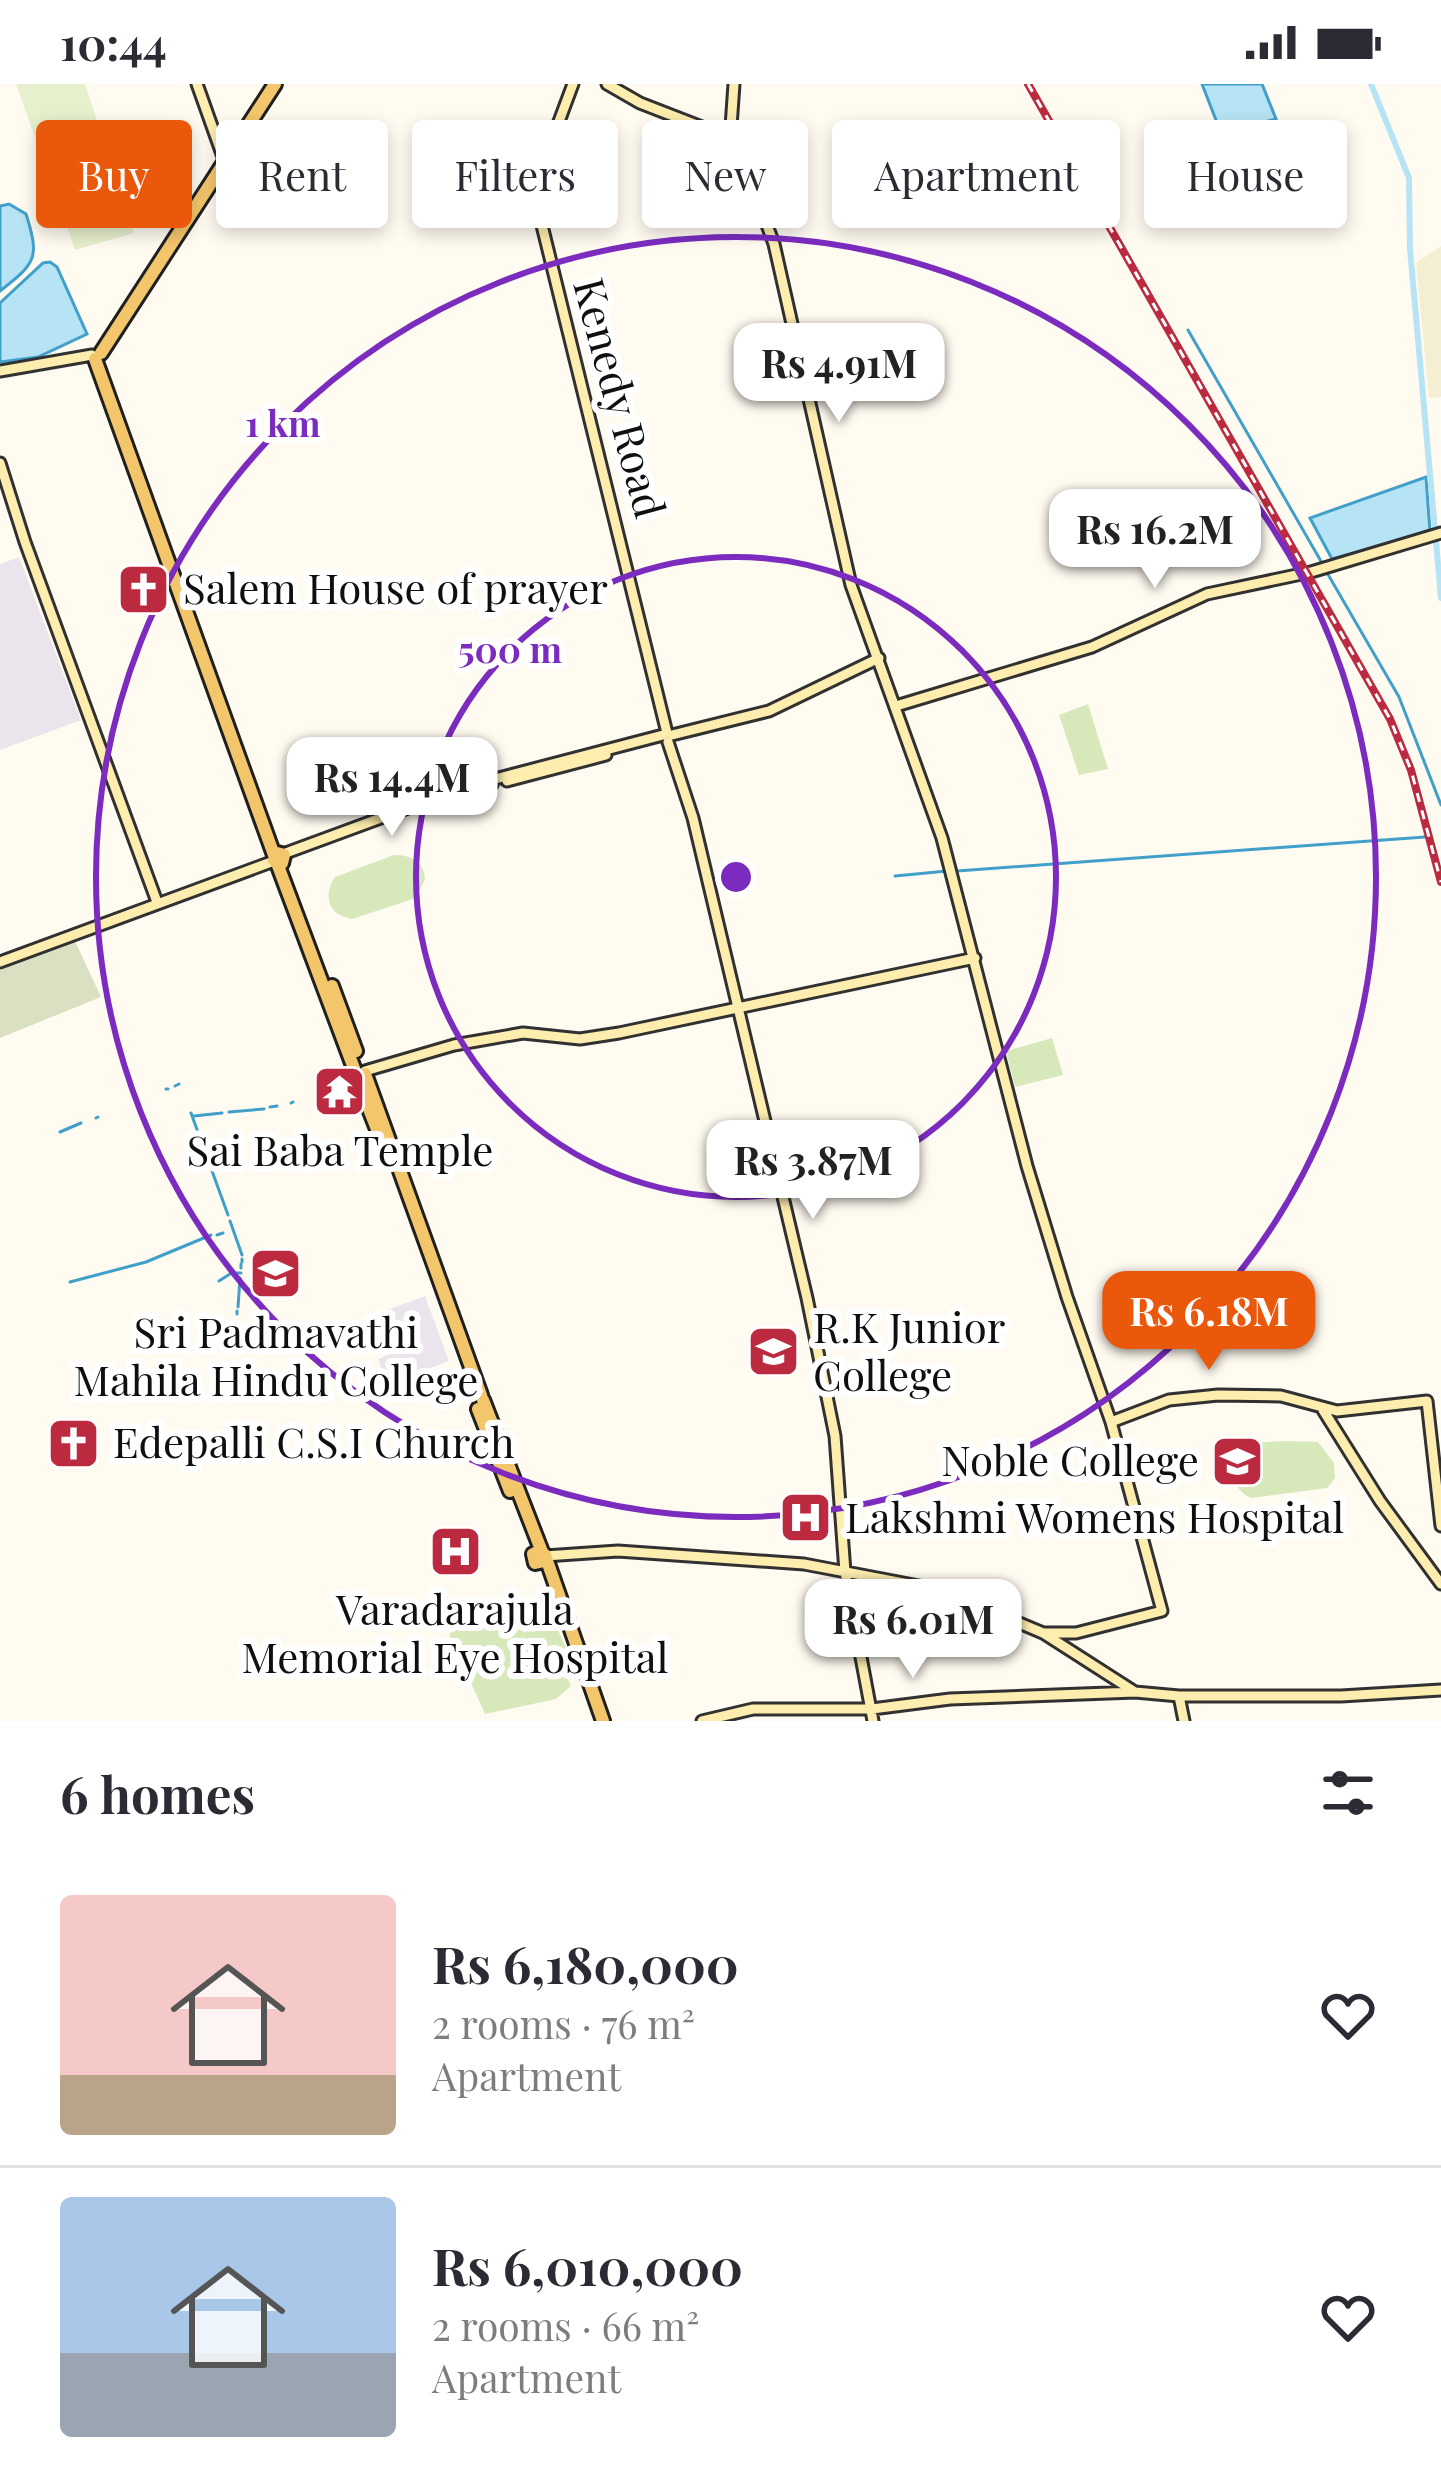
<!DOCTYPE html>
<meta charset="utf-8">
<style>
:root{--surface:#fff;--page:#f7f7f7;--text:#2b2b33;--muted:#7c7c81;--line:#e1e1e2;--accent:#ea580c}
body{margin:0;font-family:"Playfair Display",serif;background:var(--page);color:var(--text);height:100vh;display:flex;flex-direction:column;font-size:45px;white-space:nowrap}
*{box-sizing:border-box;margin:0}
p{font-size:39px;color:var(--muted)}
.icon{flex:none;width:66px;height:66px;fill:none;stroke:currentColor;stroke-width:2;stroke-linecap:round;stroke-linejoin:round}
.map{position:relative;height:1637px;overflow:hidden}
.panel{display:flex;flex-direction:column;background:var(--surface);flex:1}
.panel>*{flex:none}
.top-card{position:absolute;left:36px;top:36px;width:1371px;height:108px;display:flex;gap:24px}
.price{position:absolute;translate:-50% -102px;padding:0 27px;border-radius:24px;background:#fff;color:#222;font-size:39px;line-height:78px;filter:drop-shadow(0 3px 6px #0008)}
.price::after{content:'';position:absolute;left:50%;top:72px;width:36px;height:27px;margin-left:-18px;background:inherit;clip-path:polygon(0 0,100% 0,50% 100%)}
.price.selected{background:var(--accent);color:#fff}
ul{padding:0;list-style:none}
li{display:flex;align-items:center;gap:36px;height:300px;padding:0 60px}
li+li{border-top:3px solid var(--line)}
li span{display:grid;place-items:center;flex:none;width:336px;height:240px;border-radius:12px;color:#555}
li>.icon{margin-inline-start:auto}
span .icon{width:144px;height:144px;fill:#fffc;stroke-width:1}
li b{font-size:51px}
h2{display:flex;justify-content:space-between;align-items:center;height:144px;padding:0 60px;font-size:51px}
.pill{padding:0 42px;border-radius:12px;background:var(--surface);box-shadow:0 6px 18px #0003;font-size:42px;line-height:108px}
.pill.selected{background:var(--accent);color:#fff}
.status{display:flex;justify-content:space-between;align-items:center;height:84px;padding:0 60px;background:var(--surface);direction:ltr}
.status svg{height:33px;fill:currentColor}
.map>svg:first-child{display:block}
.industrial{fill:#ebe4ed}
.farmland{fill:#f4eed2}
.green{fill:#d7e9bb}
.cemetery{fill:#dae1c2}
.pitch{fill:#e7f0cd}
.water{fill:#b7e4f5;stroke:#40a0ca;stroke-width:3}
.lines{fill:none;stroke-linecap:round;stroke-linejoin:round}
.stream{stroke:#40a0ca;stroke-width:3}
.canal{stroke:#b7e4f5;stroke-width:6}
.secondary-casing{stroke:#313131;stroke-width:15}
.primary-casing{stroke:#202020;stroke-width:18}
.secondary{stroke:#fdedaf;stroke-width:9}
.primary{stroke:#f4c66c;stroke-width:12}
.rail-casing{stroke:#bc2a3f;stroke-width:8}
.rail{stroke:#fff;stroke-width:3;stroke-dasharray:9;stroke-linecap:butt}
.ring{fill:none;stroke:#7b2cbf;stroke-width:6}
.labels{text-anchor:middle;stroke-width:12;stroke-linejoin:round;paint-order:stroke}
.street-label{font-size:42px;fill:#0f0f0f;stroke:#fff}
.poi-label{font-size:42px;fill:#0f0f0f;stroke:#fff;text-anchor:start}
.centre{fill:#7b2cbf;stroke:#fff;stroke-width:6}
.ring-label{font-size:36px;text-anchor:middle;font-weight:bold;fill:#7b2cbf;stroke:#fff;stroke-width:12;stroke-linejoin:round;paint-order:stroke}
</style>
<div class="status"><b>10:44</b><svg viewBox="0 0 49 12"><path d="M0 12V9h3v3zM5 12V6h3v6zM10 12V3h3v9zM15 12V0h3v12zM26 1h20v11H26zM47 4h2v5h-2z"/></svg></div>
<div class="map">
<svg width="1441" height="1637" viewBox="0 0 1441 1637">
<rect width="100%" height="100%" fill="#fffbf1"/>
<path class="industrial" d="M19,473L81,636L0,666V480Z
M425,1212L449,1277L387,1300L378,1275L397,1267L382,1228Z"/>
<path class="farmland" d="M1441,162V313L1429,314L1416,179Z"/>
<path class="green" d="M1088,620L1108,685L1079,691L1059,631Z
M394,771C411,771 424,777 425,795L416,814L352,835C329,832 322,812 335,793Z
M1052,954L1063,991L1015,1003L1006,967Z
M1318,1358L1334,1379L1335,1394L1327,1404L1251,1414C1230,1405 1221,1372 1248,1362C1267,1355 1298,1358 1318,1358Z
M511,1517L528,1548L548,1538L553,1547L558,1546L570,1573L560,1578L571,1602L556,1615L485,1630L449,1550Z"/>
<path class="cemetery" d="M74,855L101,913L0,954V883Z"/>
<path class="pitch" d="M16,0H85L134,149L75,166Z"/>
<path class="water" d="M1202,0H1262L1276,35L1221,49Z
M9,120L26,130C40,174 36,179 0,207V122Z
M50,178L57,183L87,250L38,273L0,278V219L43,179Z
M1426,393L1430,448L1332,475L1310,434Z"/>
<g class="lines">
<path class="stream" d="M1188,246L1322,479
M1326,487L1399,613L1441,721
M957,787L1425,753
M895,792L947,787
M175,1002L179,1000
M166,1005H168
M329,1006L348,1000
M317,1009L325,1007
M291,1019L293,1018
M270,1023L277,1022
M229,1028L264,1025
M191,1029L228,1131
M194,1032L222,1029
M96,1034L98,1033
M60,1048L81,1039
M230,1137L242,1171
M217,1151L223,1149
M242,1178V1175
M241,1184V1180
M236,1189H241
M219,1197L230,1190
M70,1198L146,1178L211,1151
M238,1223L240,1194
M237,1230V1227"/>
<path class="canal" d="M1371,0L1409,94L1410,165L1441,514"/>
<defs>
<path id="secondary" d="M197,0L223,73
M573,0L539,91L535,113L667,649
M730,57L734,0
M0,287L92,271
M0,379L25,458L157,818
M896,622L1092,563L1207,510L1311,488L1441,449
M672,651L769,627L879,574
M668,658L693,734L807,1214L835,1352L845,1488L873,1637
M490,695L492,701L486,704L484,698Z
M491,696L663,651
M507,697L606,671
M283,770L484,696
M0,878L274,777
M365,987L454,961L523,949L580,955L619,949L975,874
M1323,1326L1380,1417L1441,1500
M1111,1338L1169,1316L1218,1311L1281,1312L1337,1327L1427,1317L1441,1442
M545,1472L618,1467L804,1480L940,1506L1043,1549H1076L1162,1527L1111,1338L1067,1213L1027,1082L942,754L851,501L774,160L751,98L725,52L640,19L607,0
M1043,1549L1135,1608L1179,1612L1184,1637
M1179,1612H1341L1441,1606
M702,1637L753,1625H872L950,1615L1135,1608"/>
<path id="primary" d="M101,269L275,0
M95,275L274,771
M277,769L284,771L282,779L274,776Z
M277,779L355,987
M332,902L356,967
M365,990L481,1311
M357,994L382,1058
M483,1316L542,1468
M478,1325L510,1407
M544,1477L535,1479L533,1470L539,1467L545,1471L603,1637"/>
</defs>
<use href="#secondary" class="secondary-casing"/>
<use href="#primary" class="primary-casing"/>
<use href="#secondary" class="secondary"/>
<use href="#primary" class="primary"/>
<defs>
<path id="rail" d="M1028,0L1390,635L1411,686L1441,798"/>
</defs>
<use href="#rail" class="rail-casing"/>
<use href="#rail" class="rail"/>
</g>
<g class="ring">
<circle cx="736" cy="793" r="320"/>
<circle cx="736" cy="793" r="640"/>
</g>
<defs>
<symbol id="church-square" viewBox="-11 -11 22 22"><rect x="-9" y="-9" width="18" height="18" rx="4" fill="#bc2a3f" stroke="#fff"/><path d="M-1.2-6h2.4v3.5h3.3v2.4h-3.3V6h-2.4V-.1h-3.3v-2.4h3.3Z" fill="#fff"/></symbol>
<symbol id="temple-square" viewBox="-11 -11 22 22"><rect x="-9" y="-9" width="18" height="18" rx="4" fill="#bc2a3f" stroke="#fff"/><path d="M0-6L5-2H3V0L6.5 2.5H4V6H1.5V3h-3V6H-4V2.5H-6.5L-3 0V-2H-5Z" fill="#fff"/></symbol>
<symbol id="university-square" viewBox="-11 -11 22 22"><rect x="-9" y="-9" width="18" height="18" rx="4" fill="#bc2a3f" stroke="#fff"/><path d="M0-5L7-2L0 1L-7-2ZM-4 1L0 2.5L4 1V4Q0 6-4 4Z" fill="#fff"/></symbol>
<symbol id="hospital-square" viewBox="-11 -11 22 22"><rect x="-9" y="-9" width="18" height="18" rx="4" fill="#bc2a3f" stroke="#fff"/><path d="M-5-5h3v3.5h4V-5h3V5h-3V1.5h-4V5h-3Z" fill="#fff"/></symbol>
</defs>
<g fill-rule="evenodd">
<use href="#church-square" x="114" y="476" width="59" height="59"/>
<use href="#temple-square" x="310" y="978" width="59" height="59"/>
<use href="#university-square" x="246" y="1160" width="59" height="59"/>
<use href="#university-square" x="744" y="1238" width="59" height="59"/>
<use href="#church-square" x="44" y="1330" width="59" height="59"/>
<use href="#university-square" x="1208" y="1348" width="59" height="59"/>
<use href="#hospital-square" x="776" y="1404" width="59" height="59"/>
<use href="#hospital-square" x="426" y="1438" width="59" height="59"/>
</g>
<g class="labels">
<g class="street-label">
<text transform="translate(619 314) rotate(75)" y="15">Kenedy Road</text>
</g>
<g class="poi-label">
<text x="183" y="520">Salem House of prayer</text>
<text x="340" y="1082" text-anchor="middle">Sai Baba Temple</text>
<text x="813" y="1259">R.K Junior<tspan x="813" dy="48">College</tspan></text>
<text x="276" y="1264" text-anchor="middle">Sri Padmavathi<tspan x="276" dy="48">Mahila Hindu College</tspan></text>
<text x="113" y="1374">Edepalli C.S.I Church</text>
<text x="1199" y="1392" text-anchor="end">Noble College</text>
<text x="845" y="1449">Lakshmi Womens Hospital</text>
<text x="455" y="1541" text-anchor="middle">Varadarajula<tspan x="455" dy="48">Memorial Eye Hospital</tspan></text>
</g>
</g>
<circle cx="736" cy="793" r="18" class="centre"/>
<g class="ring-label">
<text x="283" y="353">1 km</text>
<text x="510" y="579">500 m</text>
</g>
</svg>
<b class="price" style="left:839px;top:341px">Rs 4.91M</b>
<b class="price" style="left:1155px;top:507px">Rs 16.2M</b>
<b class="price" style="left:392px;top:755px">Rs 14.4M</b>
<b class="price" style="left:813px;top:1138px">Rs 3.87M</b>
<b class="price selected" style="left:1209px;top:1289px">Rs 6.18M</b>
<b class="price" style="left:913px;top:1597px">Rs 6.01M</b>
<div class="top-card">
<a class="pill selected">Buy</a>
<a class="pill">Rent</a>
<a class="pill">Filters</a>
<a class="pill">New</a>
<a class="pill">Apartment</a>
<a class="pill">House</a>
</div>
</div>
<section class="panel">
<h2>6 homes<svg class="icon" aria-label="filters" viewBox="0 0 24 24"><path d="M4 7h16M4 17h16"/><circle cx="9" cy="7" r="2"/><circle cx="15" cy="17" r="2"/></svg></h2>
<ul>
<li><span style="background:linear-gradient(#f6c9c9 75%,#b9a48a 0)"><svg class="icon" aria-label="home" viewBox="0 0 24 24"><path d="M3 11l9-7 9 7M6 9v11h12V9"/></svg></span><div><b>Rs 6,180,000</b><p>2 rooms · 76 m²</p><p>Apartment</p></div><svg class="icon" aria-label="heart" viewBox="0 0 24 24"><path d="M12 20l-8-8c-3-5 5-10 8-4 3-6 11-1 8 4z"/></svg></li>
<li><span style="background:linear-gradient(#a9c7e8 65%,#9aa5b1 0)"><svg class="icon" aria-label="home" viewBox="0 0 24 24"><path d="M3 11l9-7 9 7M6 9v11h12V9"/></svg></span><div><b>Rs 6,010,000</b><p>2 rooms · 66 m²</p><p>Apartment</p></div><svg class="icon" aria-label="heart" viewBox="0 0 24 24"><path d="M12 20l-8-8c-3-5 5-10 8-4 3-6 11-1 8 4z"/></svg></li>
</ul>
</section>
